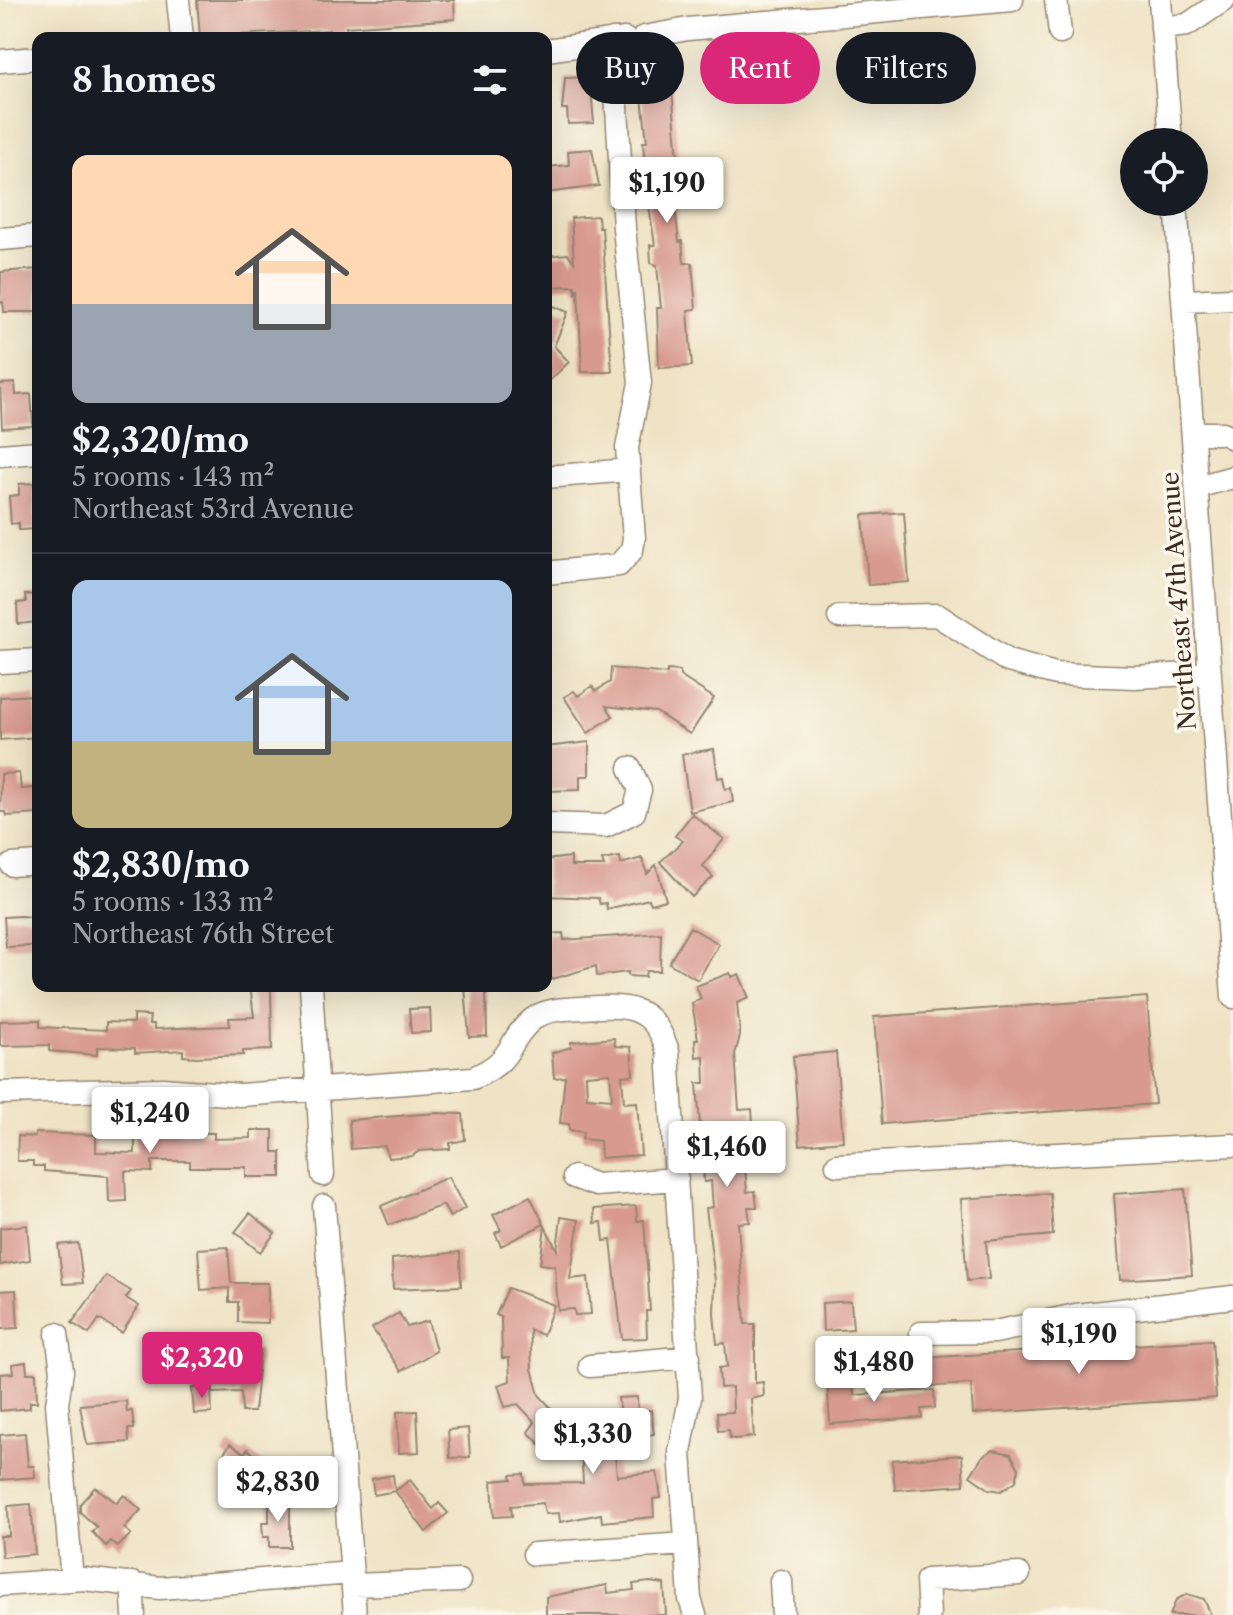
<!DOCTYPE html>
<meta charset="utf-8">
<style>
:root{--surface:#171b24;--page:#20242c;--text:#f1f3f6;--muted:#9ea1a6;--line:#363941;--accent:#db2777}
body{margin:0;font-family:"Libre Caslon Text",serif;background:var(--page);color:var(--text);height:100vh;display:flex;flex-direction:column;font-size:30px;white-space:nowrap}
*{box-sizing:border-box;margin:0}
p{font-size:26px;color:var(--muted)}
.icon{flex:none;width:44px;height:44px;fill:none;stroke:currentColor;stroke-width:2;stroke-linecap:round;stroke-linejoin:round}
.map{position:relative;flex:1;overflow:hidden}
.sheet{position:absolute;left:32px;top:32px;width:520px;height:960px;display:flex;flex-direction:column;background:var(--surface);border-radius:16px;box-shadow:0 8px 32px #0002}
.sheet>*{flex:none}
.guide{position:absolute;left:576px;top:32px;width:536px;height:72px;display:flex;gap:16px}
.buttons{position:absolute;left:1120px;top:128px;display:grid;gap:16px}
.buttons a{display:grid;place-items:center;width:88px;height:88px;border-radius:50%;background:var(--surface);box-shadow:0 8px 32px #0002;font-size:40px}
.price{position:absolute;translate:-50% -68px;padding:0 18px;border-radius:8px;background:#fff;color:#222;font-size:26px;line-height:52px;filter:drop-shadow(0 2px 4px #0008)}
.price::after{content:'';position:absolute;left:50%;top:48px;width:24px;height:18px;margin-left:-12px;background:inherit;clip-path:polygon(0 0,100% 0,50% 100%)}
.price.selected{background:var(--accent);color:#fff}
ul{padding:0;list-style:none}
li{display:grid;align-content:center;gap:16px;height:424px;padding:0 40px}
li+li{border-top:2px solid var(--line)}
li span{display:grid;place-items:center;height:248px;border-radius:16px;color:#555}
li>.icon{margin-inline-start:auto}
span .icon{width:144px;height:144px;fill:#fffc;stroke-width:1}
li b{font-size:34px}
h2{display:flex;justify-content:space-between;align-items:center;height:96px;padding:0 40px;font-size:34px}
.tag{padding:0 28px;border-radius:36px;background:var(--surface);box-shadow:0 8px 32px #0002;font-size:28px;line-height:72px}
.tag.selected{background:var(--accent);color:#fff}
.map>svg:first-child{display:block}
.building{fill:#d89a8f;fill-rule:evenodd}
.lines{fill:none;stroke-linecap:round;stroke-linejoin:round}
.minor-casing{stroke:#958672;stroke-width:25}
.minor{stroke:#fff;stroke-width:22}
.labels{text-anchor:middle;stroke-width:7;stroke-linejoin:round;paint-order:stroke}
.street-label{font-size:24px;fill:#3b2a1e;stroke:#fbf7ec}
</style>
<div class="map">
<svg width="1233" height="1615" viewBox="0 0 1233 1615">
<rect width="100%" height="100%" fill="#fbf7ec"/>
<filter id="ink" filterUnits="userSpaceOnUse"><feTurbulence type="fractalNoise" baseFrequency=".0125" numOctaves="2"/><feDisplacementMap in="SourceGraphic" scale="16" xChannelSelector="R" yChannelSelector="G"/><feConvolveMatrix kernelMatrix="1 2 1 2 8 2 1 2 1" color-interpolation-filters="sRGB"/></filter>
<filter id="wash" filterUnits="userSpaceOnUse"><feTurbulence type="fractalNoise" baseFrequency=".006" numOctaves="4" result="noise"/><feDisplacementMap in="SourceGraphic" scale="32" xChannelSelector="R" yChannelSelector="G"/><feGaussianBlur stdDeviation="1.8" result="paint"/><feColorMatrix in="noise" values="0 0 0 0 0 0 0 0 0 0 0 0 0 0 0 0 0 1.4 0 .05"/><feComposite in="paint" operator="in"/></filter>
<g filter="url(#wash)">
<rect width="100%" height="100%" fill="#efe3c5"/>
<g id="blocks">
<path class="building" d="M197,0H454L455,19L346,27L347,34L329,35V30L200,37Z
M590,77L594,123L568,124L567,109H562L565,78Z
M671,78L680,182H684L686,202L675,207L679,242L682,241L684,263H692L696,309L688,310L692,366L659,368L657,308H661L660,299L657,265L651,263L650,245H655L647,193H654L652,168L645,169L643,142H647L640,79Z
M592,149L599,186L546,193V167L569,165L568,151Z
M598,216L599,228H602L612,372H582L578,288L576,293L575,286L546,287V256L568,254L574,262L571,218Z
M38,269V312H4L3,302L0,303L1,272Z
M546,303L568,312L554,346L569,362L546,384Z
M15,383L16,395L31,394L33,426L2,428L0,384Z
M35,483V529L19,530V523L11,524L9,496L19,495V484Z
M904,512L909,582L868,585L863,515Z
M38,594V622L18,624L17,603L26,602L25,595Z
M611,668L667,674V670L680,671V676L714,698L690,734L656,712L606,706L613,716L588,733L564,697L574,691L578,696L592,686L596,691L610,682Z
M35,695L38,737L0,740V697Z
M589,742V776H580V790L546,791V747Z
M714,749L718,778L723,777L725,789L731,788L733,802L690,812L682,754Z
M19,773L21,789L38,788V814L7,816L6,812H0L1,774Z
M692,814L724,839L703,866L713,877L692,897L660,862L683,841L675,836Z
M571,857V866H604L602,860L620,857L621,864L642,858L647,874L656,865L666,900L651,904L649,899L607,909L606,903L600,904L598,898L546,896V860Z
M20,916L31,917L34,946L6,947L4,917Z
M690,927L719,944L698,980L669,963Z
M563,933L564,940L661,933L660,971H646L645,977L628,976V972L597,976L596,966L546,981V934Z
M730,973L732,977L739,974L749,998L737,1003L740,1036L735,1054L739,1110L752,1109L754,1141L743,1142L747,1192L755,1191L757,1207H748L750,1222L738,1223L745,1324H755V1383L763,1382L764,1396L751,1399L754,1437L734,1439L730,1438L729,1430L718,1431L717,1413L733,1412L732,1387L720,1388L719,1368L727,1367L725,1343L717,1344L714,1314L715,1281L706,1208L713,1207L711,1181L704,1182L697,1083H705L704,1056L696,1057L695,1039H698L692,1003L701,999L696,986Z
M250,986H271L272,1050L243,1051V1055L196,1057L183,1056V1050L135,1053V1048L97,1047V1055L49,1051V1045L0,1046V1021L40,1020V1027L106,1030V1022L133,1023V1015L150,1016L149,1024H154V1029L230,1026L229,1018L254,1017Z
M465,986H486L487,1036L469,1037Z
M1147,997L1155,1104L882,1124L874,1017Z
M430,1008L431,1032L411,1033L409,1009Z
M614,1038L615,1046L631,1047L633,1075L622,1076L624,1103L637,1102L641,1155L601,1158L600,1141L582,1139L583,1132L569,1130V1124L560,1123L565,1077L554,1078L552,1053L571,1047V1042ZM610,1073L612,1099L587,1097L586,1075Z
M836,1052L843,1141L800,1145L793,1056Z
M436,1113L463,1114L465,1140L450,1143V1149L419,1151L412,1156L388,1158L385,1146L351,1149L349,1120Z
M251,1130H273V1152H281V1177H246V1167H190V1161H152V1172L125,1171L126,1201L109,1202L108,1176L44,1171V1166H33V1161H17L18,1136L35,1137V1133L96,1135V1152L135,1153V1132L214,1133V1139L251,1138Z
M448,1177L465,1208L450,1217L443,1205L389,1225L381,1206Z
M1185,1189L1192,1275L1120,1280L1114,1194Z
M1050,1193L1053,1235L986,1241L989,1279L967,1281L961,1199Z
M530,1196L544,1224L501,1246L495,1233L501,1230L493,1215Z
M636,1206L637,1221L644,1220L650,1311H646L647,1338L622,1339L611,1240L604,1241L602,1222L595,1223L594,1209Z
M250,1213L275,1233L260,1252L235,1232Z
M561,1217L579,1220L570,1279L588,1277L591,1314L575,1315L574,1309L558,1310L555,1266L540,1264L545,1226L557,1250Z
M27,1225L30,1260L0,1265V1228Z
M78,1243L83,1283L63,1284L58,1245Z
M228,1247L231,1283H268V1323L238,1322V1302H229V1288L201,1290L198,1249Z
M460,1252L461,1286L393,1289L392,1259Z
M106,1276L131,1291L126,1298L139,1306L122,1333L99,1319L89,1334L72,1323Z
M508,1288L554,1305L543,1335L530,1330L532,1369L539,1395L568,1426L544,1448L528,1432L535,1422L518,1404L505,1407L498,1385L510,1381L509,1358H502L501,1317L496,1315Z
M16,1290L18,1328L0,1329V1291Z
M851,1301L853,1329L823,1331L822,1303Z
M399,1313L407,1327L428,1321L436,1351L401,1371L372,1328Z
M1212,1340L1216,1398L973,1414L971,1384L922,1387L921,1358Z
M260,1350L254,1412H242L241,1392L213,1393L211,1352Z
M26,1362L27,1373H36L37,1402H30V1408L0,1411V1374L13,1373L12,1364Z
M852,1378L854,1395L934,1390L935,1408L921,1409L922,1418L830,1424L827,1380Z
M211,1387L212,1413L194,1414L192,1388Z
M637,1397L638,1411L651,1410L654,1434L614,1440L617,1476L657,1472L661,1498L653,1499L654,1517L602,1522L601,1514L560,1522L559,1513L545,1514L543,1503L511,1506L512,1516L494,1517L492,1481L512,1479L511,1475L524,1474L525,1484L583,1483L580,1425L595,1424L594,1416L620,1414L618,1398Z
M126,1401L127,1412L132,1411L134,1429H128L129,1442L87,1445L80,1405Z
M417,1411L419,1452L399,1453L397,1412Z
M468,1428L470,1457L450,1458L448,1430Z
M25,1433L28,1466H34L35,1477L0,1480V1435Z
M230,1444L244,1453L248,1449L263,1463L250,1479L223,1455Z
M993,1450L1011,1454L1019,1469L1016,1481L1001,1491L989,1489L970,1476L983,1456Z
M962,1455L964,1485L895,1490L892,1460Z
M393,1475L395,1491L410,1480L433,1509L439,1503L448,1513L426,1532L395,1491L374,1495L372,1479Z
M95,1487L117,1503L124,1495L141,1510L124,1528L131,1534L118,1547L111,1541L106,1546L92,1532L97,1527L80,1512V1504Z
M269,1499H290V1547H269V1537H263L262,1522H269Z
M31,1504L35,1554L2,1557L0,1536H9L8,1506Z
M650,1582L664,1584L666,1615H546V1597L607,1585L608,1593L634,1590L633,1584Z
M1187,1594L1204,1599L1211,1615H1170L1176,1600Z"/>
</g>
</g>
<g filter="url(#ink)">
<use href="#blocks" fill-opacity="0" stroke="#958672" stroke-width="2"/>
<g class="lines">
<defs>
<path id="minor" d="M178,0L182,38
M1056,0L1060,33
M1160,0L1171,142
M1162,28L1187,25L1224,0
M644,37L688,29L1012,0
M546,50L625,39
M0,61L38,58
M1176,202L1233,997
M0,239L38,236
M1184,301L1233,299
M1193,433H1223L1233,438
M0,455L38,452
M546,477L629,470
M1197,487L1233,477
M546,573L619,565L632,550L634,538L627,448L640,383L624,228L613,40
M839,617L937,615L1008,661L1056,674L1134,677L1210,673
M0,662L38,660
M546,824L606,826L634,812L640,790L630,768
M12,865L38,863
M311,986L323,1175
M0,1093L163,1089L240,1095L473,1078C517,1059 505,1042 533,1019C546,1009 565,1009 581,1008C625,1005 654,1003 668,1052L690,1398L680,1452L690,1599L695,1615
M837,1165L1233,1145
M574,1177L596,1185L677,1179
M324,1206L355,1615
M921,1333L995,1332L1076,1315L1233,1297
M57,1334L62,1371L57,1404L72,1580
M590,1366L689,1357
M534,1554L686,1544
M781,1581L783,1615
M132,1583L134,1615
M0,1585L84,1579L160,1588L352,1573
M353,1585L459,1581
M929,1615L927,1580L1019,1574"/>
</defs>
<use href="#minor" class="minor-casing"/>
<use href="#minor" class="minor"/>
</g>
</g>
<g class="labels">
<g class="street-label">
<text transform="translate(1179 601) rotate(-94)" y="8">Northeast 47th Avenue</text>
</g>
</g>
</svg>
<div class="buttons">
<a><svg class="icon" aria-label="locate" viewBox="0 0 24 24"><circle cx="12" cy="12" r="6"/><path d="M12 2v4M12 18v4M2 12h4M18 12h4"/></svg></a>
</div>
<b class="price" style="left:667px;top:225px">$1,190</b>
<b class="price" style="left:150px;top:1155px">$1,240</b>
<b class="price" style="left:727px;top:1189px">$1,460</b>
<b class="price" style="left:1079px;top:1376px">$1,190</b>
<b class="price selected" style="left:202px;top:1400px">$2,320</b>
<b class="price" style="left:874px;top:1404px">$1,480</b>
<b class="price" style="left:593px;top:1476px">$1,330</b>
<b class="price" style="left:278px;top:1524px">$2,830</b>
<div class="guide">
<a class="tag">Buy</a>
<a class="tag selected">Rent</a>
<a class="tag">Filters</a>
</div>
<section class="sheet">
<h2>8 homes<svg class="icon" aria-label="filters" viewBox="0 0 24 24"><path d="M4 7h16M4 17h16"/><circle cx="9" cy="7" r="2"/><circle cx="15" cy="17" r="2"/></svg></h2>
<ul>
<li><span style="background:linear-gradient(#ffd9b3 60%,#9aa5b1 0)"><svg class="icon" aria-label="home" viewBox="0 0 24 24"><path d="M3 11l9-7 9 7M6 9v11h12V9"/></svg></span><div><b>$2,320/mo</b><p>5 rooms · 143 m²</p><p>Northeast 53rd Avenue</p></div></li>
<li><span style="background:linear-gradient(#a9c7e8 65%,#c2b280 0)"><svg class="icon" aria-label="home" viewBox="0 0 24 24"><path d="M3 11l9-7 9 7M6 9v11h12V9"/></svg></span><div><b>$2,830/mo</b><p>5 rooms · 133 m²</p><p>Northeast 76th Street</p></div></li>
</ul>
</section>
</div>
